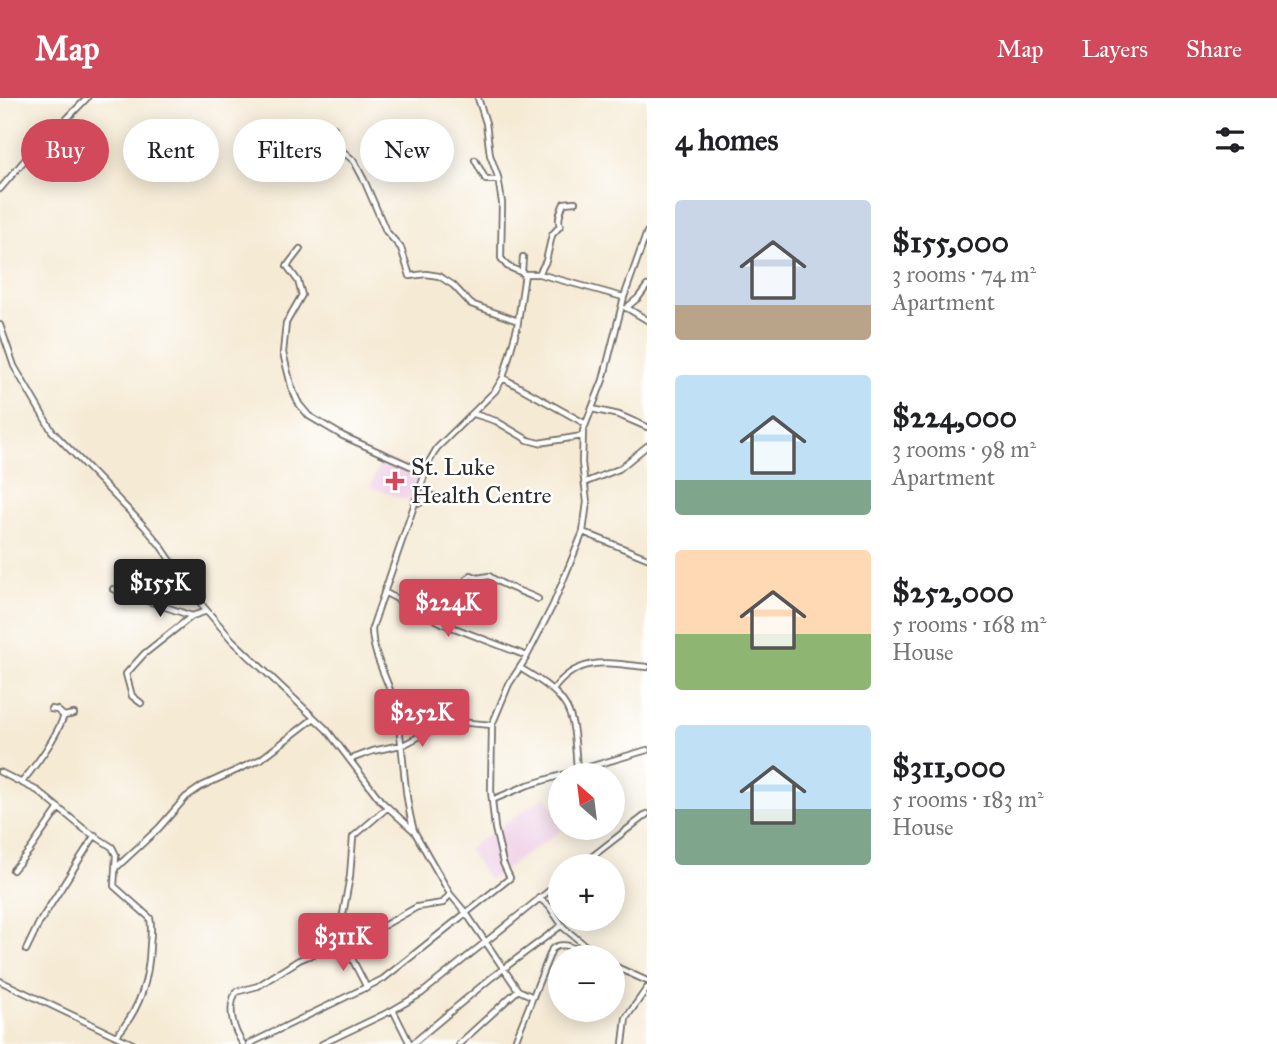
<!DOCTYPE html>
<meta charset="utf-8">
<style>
:root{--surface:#fff;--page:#f2f2f2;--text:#202124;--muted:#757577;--accent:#d1495b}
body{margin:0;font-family:"IM FELL Great Primer",serif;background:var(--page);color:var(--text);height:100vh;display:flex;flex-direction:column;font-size:26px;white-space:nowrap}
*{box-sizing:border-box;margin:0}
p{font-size:23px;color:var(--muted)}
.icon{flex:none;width:38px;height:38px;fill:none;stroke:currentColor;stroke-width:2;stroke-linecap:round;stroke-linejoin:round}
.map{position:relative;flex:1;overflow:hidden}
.side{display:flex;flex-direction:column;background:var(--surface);width:630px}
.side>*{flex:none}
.banner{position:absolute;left:21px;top:21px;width:520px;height:63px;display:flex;gap:14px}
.needle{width:46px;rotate:332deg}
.fabs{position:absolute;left:548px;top:665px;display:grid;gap:14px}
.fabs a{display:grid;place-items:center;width:77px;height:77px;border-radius:50%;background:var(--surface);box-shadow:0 4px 18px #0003;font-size:35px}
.price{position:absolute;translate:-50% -60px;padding:0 16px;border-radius:7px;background:var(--accent);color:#fff;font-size:23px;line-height:46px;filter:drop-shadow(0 2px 4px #0008)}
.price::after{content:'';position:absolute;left:50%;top:42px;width:21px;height:16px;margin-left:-10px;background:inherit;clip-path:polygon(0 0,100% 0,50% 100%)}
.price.current{background:#222;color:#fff}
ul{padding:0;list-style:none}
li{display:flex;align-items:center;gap:21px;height:175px;padding:0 28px}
li span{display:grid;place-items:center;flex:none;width:196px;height:140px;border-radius:7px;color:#555}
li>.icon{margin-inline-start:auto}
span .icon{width:84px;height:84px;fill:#fffc;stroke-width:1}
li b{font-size:30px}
h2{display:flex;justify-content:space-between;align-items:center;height:84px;padding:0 28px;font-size:30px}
.tag{padding:0 24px;border-radius:32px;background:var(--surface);box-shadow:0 4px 18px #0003;font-size:24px;line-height:63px}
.tag.current{background:var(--accent);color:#fff}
header{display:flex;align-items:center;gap:42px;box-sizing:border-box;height:98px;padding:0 35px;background:var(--accent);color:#fff}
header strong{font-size:33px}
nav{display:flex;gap:38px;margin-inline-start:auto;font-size:24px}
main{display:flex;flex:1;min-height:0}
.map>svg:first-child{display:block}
.built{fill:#efd0e6}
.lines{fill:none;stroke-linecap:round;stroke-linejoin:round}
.street-casing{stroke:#726e66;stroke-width:8}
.street{stroke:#fff;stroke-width:4.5}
.poi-dot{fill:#d1495b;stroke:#fff;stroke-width:2.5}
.labels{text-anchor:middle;stroke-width:5;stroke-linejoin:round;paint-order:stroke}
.poi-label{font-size:24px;fill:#2b2b2b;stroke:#fff;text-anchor:start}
</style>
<header>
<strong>Map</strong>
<nav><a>Map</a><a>Layers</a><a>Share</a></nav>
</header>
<main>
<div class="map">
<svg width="647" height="946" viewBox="0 0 647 946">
<rect width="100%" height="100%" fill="#fff"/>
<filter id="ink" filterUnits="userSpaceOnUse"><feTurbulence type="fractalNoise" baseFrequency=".0143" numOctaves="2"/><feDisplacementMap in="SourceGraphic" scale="14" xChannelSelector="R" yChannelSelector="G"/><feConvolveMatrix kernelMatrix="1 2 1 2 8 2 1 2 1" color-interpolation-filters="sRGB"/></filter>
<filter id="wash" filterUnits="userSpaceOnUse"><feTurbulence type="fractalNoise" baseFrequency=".00686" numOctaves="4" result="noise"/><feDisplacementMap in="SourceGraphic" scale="28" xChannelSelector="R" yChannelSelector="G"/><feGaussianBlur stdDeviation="1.57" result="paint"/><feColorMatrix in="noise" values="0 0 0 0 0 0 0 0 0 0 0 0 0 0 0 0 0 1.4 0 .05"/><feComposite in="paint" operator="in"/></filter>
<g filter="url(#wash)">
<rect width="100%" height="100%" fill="#f5ead4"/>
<path class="built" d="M383,358L420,375L410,403L370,389Z
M545,698L560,719V730H565L489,782L468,751Z"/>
</g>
<g filter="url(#ink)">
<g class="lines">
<defs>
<path id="street" d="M478,0L486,25L490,57L498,79L502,105L501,160L507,168L525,176
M334,30L339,50L354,63L364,82L386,133L401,150L410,178L426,176L439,178L453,187L471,206L518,223
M475,62L486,82H498
M0,91L41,43L56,32L87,0
M300,151L287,168L298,183L302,197L286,225L283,255L292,291L299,306L309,318L343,338L424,374
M522,174L523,159
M539,176L546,163L552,137L560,128C557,121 561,112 564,105L575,104
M626,210L638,200L647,188
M627,210L647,222
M0,227L14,268L52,333L144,428L160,447L197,501L232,542L327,632L381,703L414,733L450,796L466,815L383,881L249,946
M503,280L586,326
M592,311L619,317L647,329
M474,316L496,323L528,342L539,345L582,338
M586,384L619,371L647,348
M415,403L420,405L426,400L434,398
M583,434L647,460
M113,491L192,518L207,513
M384,494L444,526L527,558
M443,525L458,490L471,477L478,480L489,478C502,488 522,493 538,501
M520,570C574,602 573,612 577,672
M553,592C578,557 609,565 647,569
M141,605L132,598L126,576L144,556L192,518
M64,618L74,616
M351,661L373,653L405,646L443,626L458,624L492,627
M0,674L38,693L84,731L112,749L116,757L114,788L150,820C152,829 151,838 150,847C149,882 140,911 117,937
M22,684C38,664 54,643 64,618L57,612L51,611
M492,702L528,687L647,652
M414,733C402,692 405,650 395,608C389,582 372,558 372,530L429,364L437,350L495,293L503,280L517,230L525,176H539L623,199
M118,768L159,730L186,699L202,688L261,661L313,621
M580,768L647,716
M13,772L30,752L59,710
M539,800L549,808L564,830L598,858
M26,852L39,825L95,737
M612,867L647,883
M0,883L133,946
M367,890L345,847L343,816L350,778L353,739L388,709
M533,899L518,892L466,815L510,780L503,765L495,730L491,693L492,627L509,586L526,560L553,507L583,434L587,404L582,365L583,333L603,282L624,199L647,134
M393,912L410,946
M243,946C233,931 227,911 236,894L258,888L299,862L328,850L351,846L417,809L443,805L450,796
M322,946L393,912L422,895L560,784
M412,946L491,880L562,827
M459,946L518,892
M514,946L552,851C567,840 581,857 597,858
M623,946L626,920L647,890"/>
</defs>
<use href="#street" class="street-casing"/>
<use href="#street" class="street"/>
</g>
</g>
<path class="poi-dot" d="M391.5 372.5h7v7h7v7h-7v7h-7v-7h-7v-7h7z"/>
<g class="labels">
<g class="poi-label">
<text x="411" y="377">St. Luke<tspan x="411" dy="28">Health Centre</tspan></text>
</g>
</g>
</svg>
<div class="fabs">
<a><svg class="needle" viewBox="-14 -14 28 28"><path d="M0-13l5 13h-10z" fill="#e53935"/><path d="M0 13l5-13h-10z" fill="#757577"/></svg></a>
<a>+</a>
<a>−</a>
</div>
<b class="price current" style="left:160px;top:521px">$155K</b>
<b class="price" style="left:448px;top:541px">$224K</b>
<b class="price" style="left:422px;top:651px">$252K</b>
<b class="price" style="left:343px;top:875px">$311K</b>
<div class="banner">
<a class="tag current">Buy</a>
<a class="tag">Rent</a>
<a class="tag">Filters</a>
<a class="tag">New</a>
</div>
</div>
<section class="side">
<h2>4 homes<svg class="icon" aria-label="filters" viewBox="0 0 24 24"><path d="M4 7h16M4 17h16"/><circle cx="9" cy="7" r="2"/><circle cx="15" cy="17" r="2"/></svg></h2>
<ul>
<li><span style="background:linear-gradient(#c9d6e8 75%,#b9a48a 0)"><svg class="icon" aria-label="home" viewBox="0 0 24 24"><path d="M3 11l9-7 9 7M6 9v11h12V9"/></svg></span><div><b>$155,000</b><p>3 rooms · 74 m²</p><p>Apartment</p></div></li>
<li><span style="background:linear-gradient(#bfe0f5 75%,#7fa58c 0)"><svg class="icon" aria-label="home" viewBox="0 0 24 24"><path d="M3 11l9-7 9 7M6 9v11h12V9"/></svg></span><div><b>$224,000</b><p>3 rooms · 98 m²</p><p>Apartment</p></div></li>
<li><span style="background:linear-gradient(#ffd9b3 60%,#8fb573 0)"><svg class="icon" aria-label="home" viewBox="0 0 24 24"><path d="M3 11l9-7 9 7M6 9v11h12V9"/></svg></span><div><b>$252,000</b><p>5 rooms · 168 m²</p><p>House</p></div></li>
<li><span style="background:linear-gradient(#bfe0f5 60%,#7fa58c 0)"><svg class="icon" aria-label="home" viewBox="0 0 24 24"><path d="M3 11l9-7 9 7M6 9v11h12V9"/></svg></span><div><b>$311,000</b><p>5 rooms · 183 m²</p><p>House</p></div></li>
</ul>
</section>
</main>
